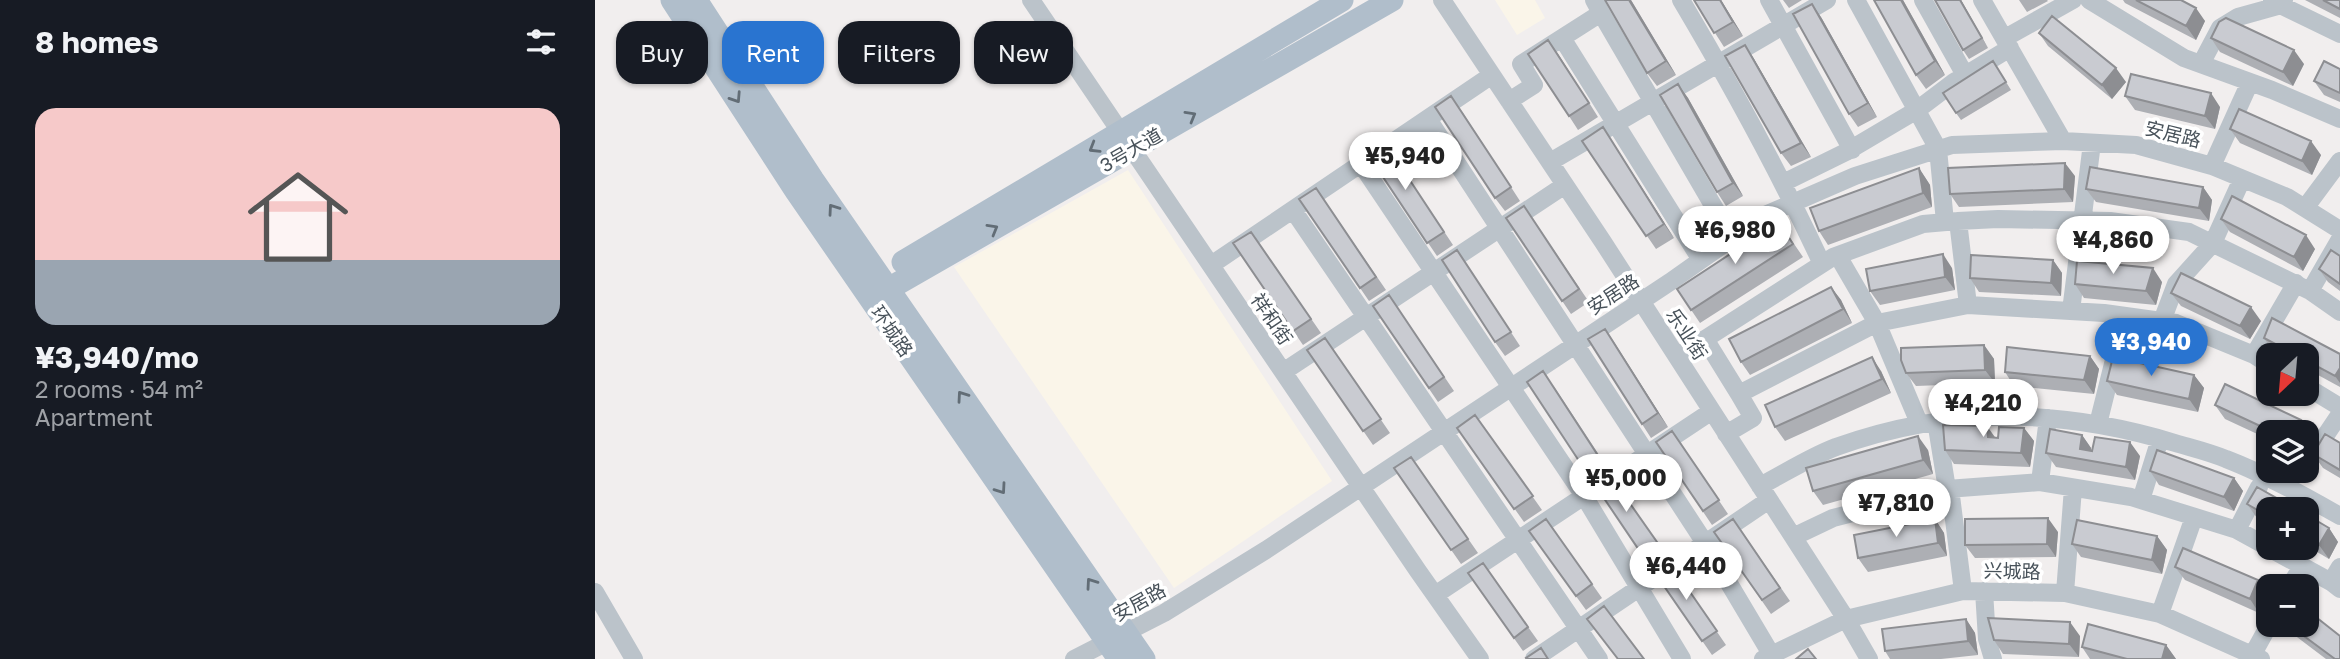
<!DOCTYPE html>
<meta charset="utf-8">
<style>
:root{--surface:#171b24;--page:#20242c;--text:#f1f3f6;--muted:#9ea1a6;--line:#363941;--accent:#2974d0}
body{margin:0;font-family:"Golos Text","Noto Sans SC",sans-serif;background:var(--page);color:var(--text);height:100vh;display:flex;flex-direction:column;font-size:26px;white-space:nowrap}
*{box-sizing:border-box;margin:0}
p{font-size:23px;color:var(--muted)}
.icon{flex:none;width:38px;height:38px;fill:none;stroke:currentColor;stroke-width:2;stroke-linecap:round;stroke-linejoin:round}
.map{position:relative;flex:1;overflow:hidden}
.details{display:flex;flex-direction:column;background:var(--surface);width:595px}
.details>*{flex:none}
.hud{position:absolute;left:21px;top:21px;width:665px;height:63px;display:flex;gap:14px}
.needle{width:46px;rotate:206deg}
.controls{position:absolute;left:1661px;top:343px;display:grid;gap:14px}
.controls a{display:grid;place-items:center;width:63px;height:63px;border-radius:14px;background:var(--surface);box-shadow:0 2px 5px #0004;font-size:35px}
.price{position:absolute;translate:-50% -60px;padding:0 16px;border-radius:24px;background:#fff;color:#222;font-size:23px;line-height:46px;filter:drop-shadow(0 2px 4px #0008)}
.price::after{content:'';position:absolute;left:50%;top:42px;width:21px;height:16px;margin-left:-10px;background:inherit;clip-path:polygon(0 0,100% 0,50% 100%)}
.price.on{background:var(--accent);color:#fff}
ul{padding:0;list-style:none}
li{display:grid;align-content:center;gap:14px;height:371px;padding:0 35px}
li+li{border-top:2px solid var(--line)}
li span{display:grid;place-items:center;height:217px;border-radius:21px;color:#555}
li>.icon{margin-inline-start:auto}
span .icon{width:126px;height:126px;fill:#fffc;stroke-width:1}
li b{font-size:30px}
h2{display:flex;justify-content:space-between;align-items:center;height:84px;padding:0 35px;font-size:30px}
.tag{padding:0 24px;border-radius:21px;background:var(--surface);box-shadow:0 2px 5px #0004;font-size:24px;line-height:63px}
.tag.on{background:var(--accent);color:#fff}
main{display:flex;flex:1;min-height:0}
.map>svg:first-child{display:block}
.commercial{fill:#faf5e9}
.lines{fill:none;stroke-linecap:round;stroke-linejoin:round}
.minor{stroke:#bbc3ca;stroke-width:18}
.major{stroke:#b0becb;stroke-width:23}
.wall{fill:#adafb4}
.shaded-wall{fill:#8d8e92}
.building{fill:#c9cbd1;stroke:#8d8e92;stroke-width:2}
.oneway{stroke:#626d76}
.labels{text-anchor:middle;stroke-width:7;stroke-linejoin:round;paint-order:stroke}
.street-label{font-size:19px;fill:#48525a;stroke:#fff}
</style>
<main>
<section class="details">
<h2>8 homes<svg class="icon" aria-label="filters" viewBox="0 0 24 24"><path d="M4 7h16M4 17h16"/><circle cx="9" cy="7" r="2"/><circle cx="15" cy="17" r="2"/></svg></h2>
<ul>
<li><span style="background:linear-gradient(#f6c9c9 70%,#9aa5b1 0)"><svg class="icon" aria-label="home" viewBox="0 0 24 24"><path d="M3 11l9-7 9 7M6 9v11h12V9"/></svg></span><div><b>¥3,940/mo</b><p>2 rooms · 54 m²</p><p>Apartment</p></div></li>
</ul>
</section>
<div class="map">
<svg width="1745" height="659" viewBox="0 0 1745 659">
<rect width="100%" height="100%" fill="#f1eeee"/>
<path class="commercial" d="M900,0H940L950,18L922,35Z
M533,170L737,481L579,588L359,267Z"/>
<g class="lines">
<path class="minor" d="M436,0L823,571L885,659
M847,0L1008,242L1251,619L1274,659
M1086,0C1137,86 1185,174 1227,264
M1174,0L1257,150
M1261,0L1343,149L1350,222
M1328,0L1370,75
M1387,0L1468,141
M1494,0L1589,58L1677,90L1745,119
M1677,1L1745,34
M1006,13L1137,238
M967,38L1106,260
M1410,38L1478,0
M1606,64L1625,28L1643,17L1686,5L1689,0
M914,101L939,85L926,64L1006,13L999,0
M833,119L1110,543L1179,659
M955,162L1232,0
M766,164L989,496L1087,659
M1617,166L1655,82
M1188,183L1251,152L1322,110L1359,82L1415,48
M1710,208L1745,161
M698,210L1004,659
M1363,221L1373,305
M1243,256L1282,323L1324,423
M616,265L897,75
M1715,291L1745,239
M1476,311L1497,143
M1567,321L1581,284L1618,243L1647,179
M1110,339L1144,394
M1659,355L1701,283
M1082,357L1238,257L1328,224L1363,221L1403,219L1515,221L1594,232L1715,291L1745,312
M688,372L970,185
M1712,387L1745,407
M1341,421L1352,489
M1503,424L1530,316
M1131,434L1158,418L1144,394L1282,323L1373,305L1509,313L1581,323L1659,355L1673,364
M1712,463L1745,414
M1445,482L1453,418
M1165,486C1190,473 1215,457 1241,447C1356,406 1464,408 1580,443C1597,448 1614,452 1631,459C1670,474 1708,495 1745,516
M1355,488L1368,591
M1546,500L1565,439
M1642,530L1664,487
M1198,537L1238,518L1352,489L1445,482L1536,497L1642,530L1673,547
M1674,548L1736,582L1745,589
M1736,582L1745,567
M1695,586L1707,566
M1389,591L1392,639L1398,659
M0,592L39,659
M1470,593L1478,488
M840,595L1117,411
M1565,614L1599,517
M1658,654L1674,625
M479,659L569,613L671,550L1075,282L1170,215L1260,176L1357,145L1468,141L1541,145L1617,166L1692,197L1745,230
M939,659L1174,500
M1168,659L1251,619L1368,591L1470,593L1565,614L1666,659"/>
<path class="major" d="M77,0L201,191L524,659
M101,0L218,180L549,659
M308,262L747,0
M281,296L797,0"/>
</g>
<path class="wall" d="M1036,0L1081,75L1062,86L1052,73Z
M1099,0H1126L1148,36L1129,47Z
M1188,0H1207L1194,8Z
M1279,0H1308L1350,75L1331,89L1321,75Z
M1340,0H1366L1393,48L1374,59L1368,50Z
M1424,0H1452L1453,1L1432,12Z
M1528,0H1586L1610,21L1601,40L1530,3Z
M1710,0H1745V18Z
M1226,17L1282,117L1263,127L1254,114Z
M1444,33L1531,82L1517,99L1453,46Z
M1616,38L1709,64L1698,86L1625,52Z
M1150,45L1159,59L1216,157L1196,166L1186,153Z
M963,54L1003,117L983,130L974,116Z
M1398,61L1416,90L1366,120L1361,113Z
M1745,69V102L1729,95L1719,81Z
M1083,85L1093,98L1148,196L1131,206L1122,192Z
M1530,96L1625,107L1620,129L1540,110Z
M866,110L925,201L910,211L900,198Z
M1635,129L1726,155L1717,175L1645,143Z
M789,141L858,245L842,256L772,153Z
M987,141H1017L1079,238L1061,249Z
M1324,168L1335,185L1337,207L1233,245L1224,231Z
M1480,176L1478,202L1364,207L1355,194Z
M1608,187L1617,200L1614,221L1501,202L1491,189Z
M721,188L791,290L774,301L704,199Z
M929,206L994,302L976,314L911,218Z
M1626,219L1720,249L1708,271L1635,232Z
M1184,222L1208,257L1105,323L1082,289Z
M656,232L726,333L708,345L638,243Z
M862,250L925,346L910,356L900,342Z
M1745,256V291L1733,282L1724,269Z
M1458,260L1467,273L1466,296L1384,292L1375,278Z
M1357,268L1360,290L1285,305L1275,291Z
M1567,282L1561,305L1489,298L1480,284Z
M1236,287L1246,300L1257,323L1155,375L1146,362Z
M1576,293L1666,321L1655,339L1586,306Z
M794,295L859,391L843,402L778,306Z
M1010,329L1073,427L1056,438L1047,424Z
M730,338L795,433L778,445L712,350Z
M1669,338L1745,354V387L1712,369V355H1685L1678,352Z
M1389,345L1399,359L1400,383L1321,386L1311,373Z
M1495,356L1504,369L1499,394L1419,386L1410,372Z
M1286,371L1296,393L1190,441L1180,427Z
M1599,375L1609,388L1603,412L1522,395L1512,381Z
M1630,384L1706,420L1715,434L1712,441V432H1673V439L1630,419L1620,405Z
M958,385L1012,467L996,478L986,464Z
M880,415L947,510L929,522L862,428Z
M1429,428L1439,441L1435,467L1359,464L1350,450L1403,438Z
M1077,431L1133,514L1117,525L1061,442Z
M1487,435L1496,448V450L1545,456L1540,480L1461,467L1451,453Z
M1745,443V478L1728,468L1718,454Z
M1333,450L1338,474L1228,505L1218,491Z
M816,457L883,553L866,564L799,468Z
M1555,471L1639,478L1648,491L1639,511L1564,485Z
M1015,475L1071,556L1056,566L1000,485Z
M1652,504L1673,509V525L1662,518Z
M1712,515L1734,528L1743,542L1734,559L1712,546Z
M951,519L1007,598L991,610L934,531Z
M1138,519L1195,601L1176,614L1119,532Z
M1340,519L1349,533L1352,556L1273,572L1263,558Z
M1463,532L1461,557L1380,558L1370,545Z
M1562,536L1572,550L1567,574L1486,557L1477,544Z
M888,563L943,641L928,651L873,573Z
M1075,563L1131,645L1117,655L1060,573Z
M1580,567L1663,580L1673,594L1664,613L1590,580Z
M1371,619L1380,633L1383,655L1346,659H1295L1290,651Z
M1686,625H1712L1745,659H1731Z
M1485,636L1484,657L1408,654L1399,640Z
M1571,645L1581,659H1495L1487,647Z"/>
<path class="shaded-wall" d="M1034,0H1036L1081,75L1071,61Z
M1125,0H1126L1148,36L1138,22Z
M1306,0H1308L1350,75L1340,61Z
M1365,0H1366L1393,48L1387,38Z
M1217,4L1226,17L1282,117L1273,103Z
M1601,8L1610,21L1601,40L1591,26Z
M953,40L963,54L1003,117L994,103Z
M1150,45L1159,59L1216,157L1206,143Z
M1699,50L1709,64L1698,86L1688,72Z
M1521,68L1531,82L1517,99L1507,85Z
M1083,84L1093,98L1148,196L1138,183Z
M1616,93L1625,107L1620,129L1610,116Z
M1008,127L1017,141L1079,238L1069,224Z
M1716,141L1726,155L1717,175L1707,161Z
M1470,163L1480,176L1478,202L1469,189Z
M1324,168L1335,185L1337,207L1328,193Z
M1608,187L1617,200L1614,221L1604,208Z
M1711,235L1720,249L1708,271L1699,257Z
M1348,254L1357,268L1360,290L1350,277Z
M1458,260L1467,273L1466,296L1456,283Z
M1558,268L1567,282L1561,305L1551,291Z
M1236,287L1246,300L1257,323L1248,309Z
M1656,307L1666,321L1655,339L1645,326Z
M1010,329L1019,342L1073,427L1063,413Z
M1389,345L1399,359L1400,383L1390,370Z
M1495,356L1504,369L1499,394L1489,380Z
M1277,357L1286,371L1296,393L1287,379Z
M1745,368V383L1740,376Z
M1599,375L1609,388L1603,412L1594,399Z
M1706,420L1715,434L1712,441V432H1699Z
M1392,426L1402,440L1393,437Z
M1429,428L1439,441L1435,467L1426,453Z
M1487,435L1496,448L1495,461L1485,449Z
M1323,436L1333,450L1338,474L1328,460Z
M1535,442L1545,456L1540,480L1531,467Z
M1639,478L1648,491L1639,511L1629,497Z
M1453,518L1463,532L1461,557L1452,544Z
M1340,519L1349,533L1352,556L1343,543Z
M1734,528L1743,542L1734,559L1724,545Z
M1562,536L1572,550L1567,574L1557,560Z
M1663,580L1673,594L1664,613L1655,599Z
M1371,619L1380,633L1383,655L1373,641Z
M1475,622L1485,636L1484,657L1474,644Z
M1571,645L1581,659H1567Z"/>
<path class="building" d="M1010,0H1034L1071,61L1052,73Z
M1099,0H1125L1138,22L1119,33Z
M1279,0H1306L1340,61L1321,75Z
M1340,0H1365L1387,38L1368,50Z
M1541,0H1586L1601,8L1591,26Z
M1728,0H1745V9Z
M1217,4L1273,103L1254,114L1198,14Z
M1457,16L1521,68L1507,85L1444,33Z
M1631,18L1699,50L1688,72L1616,38L1624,22Z
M953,40L994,103L974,116L933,54Z
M1150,45L1206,143L1186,153L1130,56Z
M1398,61L1411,82L1361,113L1348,93Z
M1729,61L1745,69V93L1719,81Z
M1536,74L1616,93L1610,116L1530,96Z
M1083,84L1138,183L1122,192L1065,95Z
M856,96L916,187L900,198L840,107Z
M1644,109L1716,141L1707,161L1635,129Z
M1008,127L1069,224L1051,236L987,141Z
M789,141L849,232L832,243L772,153Z
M1470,163L1469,189L1355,194L1353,168Z
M1495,167L1608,187L1604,208L1491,189Z
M1324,168L1328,193L1224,231L1215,208Z
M721,188L781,277L765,288L704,199Z
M1637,196L1711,235L1699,257L1626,219Z
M929,206L984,289L967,301L911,218Z
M1184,222L1198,244L1096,310L1082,289Z
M656,232L716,319L698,331L638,243Z
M862,250L916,332L900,342L847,260Z
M1736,250L1745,256V284L1724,269Z
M1348,254L1350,277L1275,291L1271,269Z
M1376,255L1458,260L1456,283L1375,278Z
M1482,261L1558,268L1551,291L1480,284Z
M1586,273L1656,307L1645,326L1576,293Z
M1236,287L1248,309L1146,362L1134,339Z
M794,295L849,377L834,388L778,306Z
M1677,318L1745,354V368L1740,376L1712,361V355H1701L1669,338Z
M1010,329L1063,413L1047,424L993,339Z
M730,338L786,419L768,431L712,350Z
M1389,345L1390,370L1311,373L1306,360V348Z
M1412,347L1495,356L1489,380L1410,372Z
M1277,357L1287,379L1180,427L1170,405Z
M1518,357L1599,375L1594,399L1512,381Z
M948,371L1002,454L986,464L932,382Z
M1630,384L1706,420L1699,432H1678L1620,405Z
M880,415L938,496L919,509L862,428Z
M1348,425L1392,426L1393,437L1403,438L1404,427L1429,428L1426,453L1350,450Z
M1455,429L1487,435L1485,449L1497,451L1500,437L1535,442L1531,467L1451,453Z
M1077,431L1124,500L1108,511L1061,442Z
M1730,434L1745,443V470L1718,454Z
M1323,436L1328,460L1218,491L1211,468Z
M1562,450L1639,478L1629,497L1555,471Z
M816,457L873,539L856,550L799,468Z
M1015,475L1062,542L1046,553L1000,485Z
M1662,487L1701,509H1673V516L1652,504Z
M1712,515L1734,528L1724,545L1712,538Z
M1453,518L1452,544L1370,545V519Z
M951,519L997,584L981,596L934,531Z
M1138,519L1185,588L1167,600L1119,532Z
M1340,519L1343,543L1263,558L1259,535Z
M1482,520L1562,536L1557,560L1477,544Z
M1588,548L1663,580L1655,599L1580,567Z
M888,563L933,627L919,638L873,573Z
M1075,563L1122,631L1107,641L1060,573Z
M1009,606L1049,659H1023L992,619Z
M1712,610L1745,636V659H1740L1694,625H1712Z
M1393,618L1475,622L1474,644L1399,640Z
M1371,619L1373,641L1290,651L1287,629Z
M1493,624L1571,645L1567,659H1532L1487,647Z
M946,648L953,659H932L931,658Z
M1213,649L1221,659H1201Z"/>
<defs><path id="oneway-chevron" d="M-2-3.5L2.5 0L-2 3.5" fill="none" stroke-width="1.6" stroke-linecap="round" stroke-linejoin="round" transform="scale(1.75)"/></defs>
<g class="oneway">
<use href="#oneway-chevron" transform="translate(141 98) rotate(57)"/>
<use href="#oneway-chevron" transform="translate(596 116) rotate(-30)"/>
<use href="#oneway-chevron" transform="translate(499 148) rotate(149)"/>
<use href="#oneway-chevron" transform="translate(238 209) rotate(-125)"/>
<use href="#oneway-chevron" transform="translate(398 229) rotate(-30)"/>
<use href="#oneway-chevron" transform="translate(367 396) rotate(-125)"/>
<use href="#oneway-chevron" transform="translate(406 489) rotate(55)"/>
<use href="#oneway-chevron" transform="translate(496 583) rotate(-125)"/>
</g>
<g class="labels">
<g class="street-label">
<text transform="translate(1578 134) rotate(14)" y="7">安居路</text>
<text transform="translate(536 150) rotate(-30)" y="7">3号大道</text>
<text transform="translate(1018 294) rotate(-33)" y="7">安居路</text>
<text transform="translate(677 319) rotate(56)" y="7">祥和街</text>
<text transform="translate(297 331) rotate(55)" y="7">环城路</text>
<text transform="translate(1092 334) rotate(57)" y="7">乐业街</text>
<text transform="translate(1417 571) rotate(1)" y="7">兴城路</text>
<text transform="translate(544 602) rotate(-29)" y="7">安居路</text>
</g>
</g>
</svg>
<div class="controls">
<a><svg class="needle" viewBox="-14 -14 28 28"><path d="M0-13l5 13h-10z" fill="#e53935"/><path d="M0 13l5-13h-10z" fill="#9ea1a6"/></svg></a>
<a><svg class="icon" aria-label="layers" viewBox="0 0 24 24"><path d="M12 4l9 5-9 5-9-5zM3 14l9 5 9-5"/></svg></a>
<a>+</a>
<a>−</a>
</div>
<b class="price" style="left:810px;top:192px">¥5,940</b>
<b class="price" style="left:1140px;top:266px">¥6,980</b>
<b class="price" style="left:1518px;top:276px">¥4,860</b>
<b class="price on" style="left:1556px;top:378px">¥3,940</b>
<b class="price" style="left:1388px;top:439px">¥4,210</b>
<b class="price" style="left:1031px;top:514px">¥5,000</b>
<b class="price" style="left:1301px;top:539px">¥7,810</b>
<b class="price" style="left:1091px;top:602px">¥6,440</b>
<div class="hud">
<a class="tag">Buy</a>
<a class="tag on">Rent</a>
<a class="tag">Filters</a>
<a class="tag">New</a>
</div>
</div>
</main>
